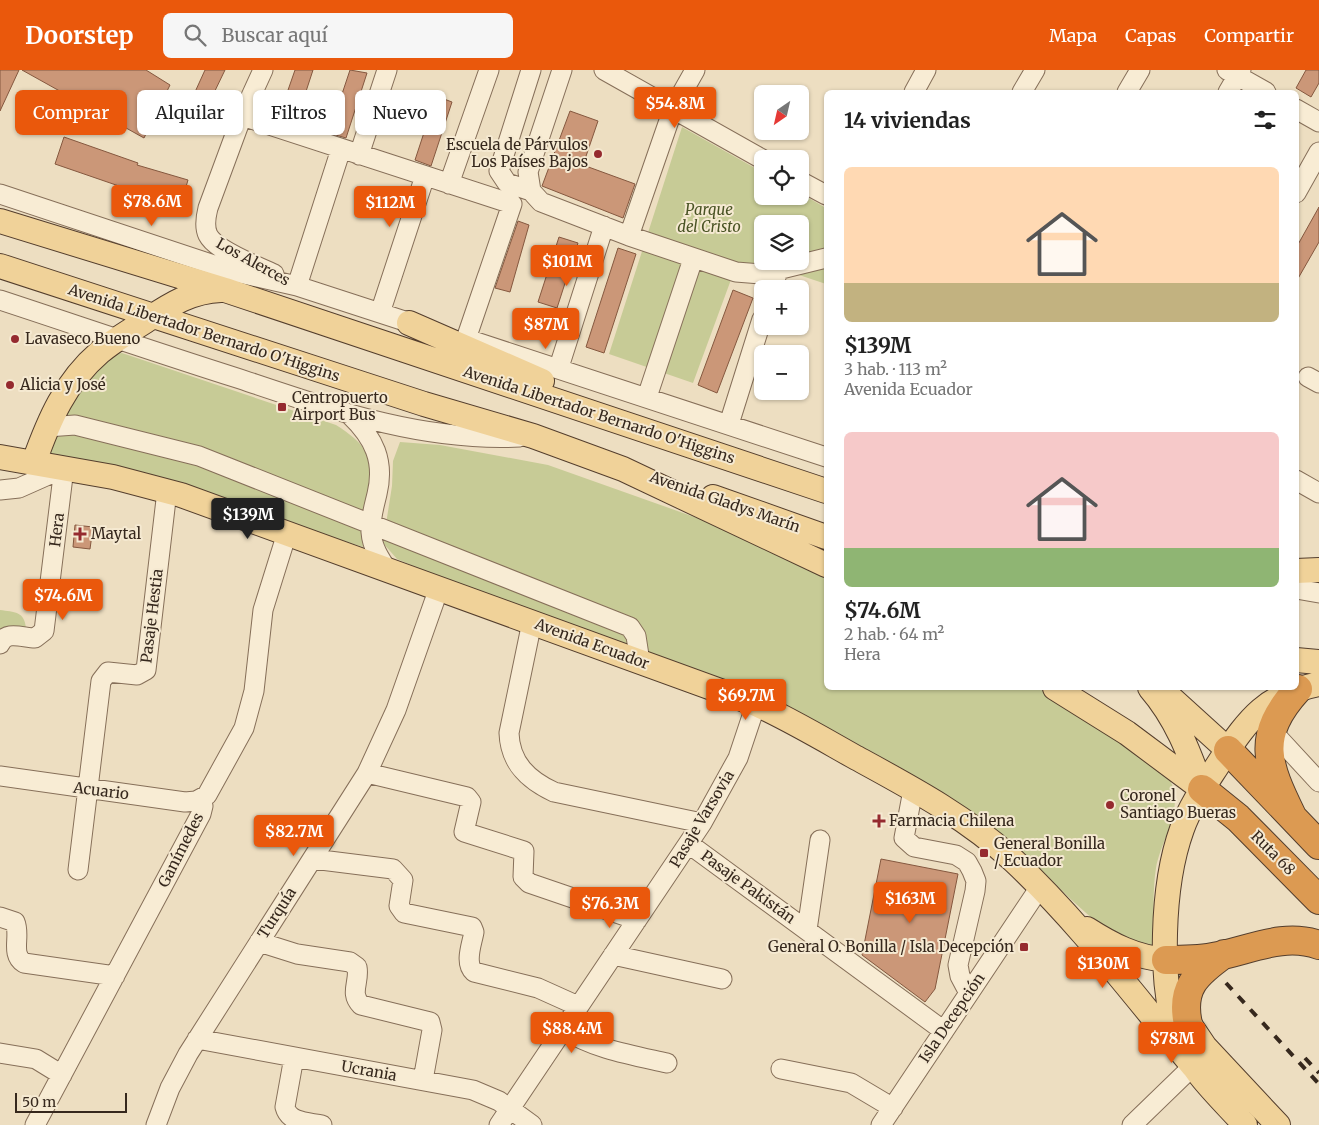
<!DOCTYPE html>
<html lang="es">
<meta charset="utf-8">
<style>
:root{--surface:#fff;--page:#f6f6f6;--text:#222;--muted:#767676;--accent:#ea580c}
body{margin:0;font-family:Merriweather,serif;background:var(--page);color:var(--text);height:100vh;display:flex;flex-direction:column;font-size:19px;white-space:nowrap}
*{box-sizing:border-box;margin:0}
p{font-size:16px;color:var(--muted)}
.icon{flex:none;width:28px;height:28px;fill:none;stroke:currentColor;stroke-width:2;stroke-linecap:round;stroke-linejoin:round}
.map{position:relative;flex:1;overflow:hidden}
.panel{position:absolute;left:824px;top:20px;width:475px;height:600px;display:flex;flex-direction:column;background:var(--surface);border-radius:8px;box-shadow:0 1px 4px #0004}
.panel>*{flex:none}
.top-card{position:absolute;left:15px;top:20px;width:475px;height:45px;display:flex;gap:10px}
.needle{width:32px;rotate:214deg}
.tools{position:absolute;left:754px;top:15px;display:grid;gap:10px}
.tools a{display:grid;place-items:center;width:55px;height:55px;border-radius:8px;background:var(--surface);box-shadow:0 1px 4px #0004;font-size:25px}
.scale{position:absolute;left:15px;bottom:12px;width:112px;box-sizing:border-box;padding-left:5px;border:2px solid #36281d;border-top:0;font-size:14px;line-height:18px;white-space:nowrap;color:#36281d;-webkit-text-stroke:4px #f5e9d1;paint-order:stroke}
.price{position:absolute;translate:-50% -42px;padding:0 11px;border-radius:5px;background:var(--accent);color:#fff;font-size:16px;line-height:32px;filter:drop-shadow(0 1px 2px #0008)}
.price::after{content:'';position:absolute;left:50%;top:30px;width:15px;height:11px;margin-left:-8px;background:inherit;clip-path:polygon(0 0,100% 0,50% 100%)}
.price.on{background:#222;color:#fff}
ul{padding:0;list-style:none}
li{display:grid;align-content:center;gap:10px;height:265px;padding:0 20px}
li span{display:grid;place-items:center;height:155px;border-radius:8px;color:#555}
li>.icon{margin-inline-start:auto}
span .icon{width:90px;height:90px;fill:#fffc;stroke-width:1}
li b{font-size:21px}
h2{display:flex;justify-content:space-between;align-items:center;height:60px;padding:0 20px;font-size:21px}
.pill{padding:0 18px;border-radius:8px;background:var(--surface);box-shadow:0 1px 4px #0004;font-size:18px;line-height:45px}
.pill.on{background:var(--accent);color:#fff}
header{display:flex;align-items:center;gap:30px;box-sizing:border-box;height:70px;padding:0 25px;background:var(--accent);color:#fff}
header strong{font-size:24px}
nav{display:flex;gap:28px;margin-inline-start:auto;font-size:18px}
.search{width:350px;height:45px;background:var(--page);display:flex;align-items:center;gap:12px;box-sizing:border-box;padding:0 18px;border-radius:8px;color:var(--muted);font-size:19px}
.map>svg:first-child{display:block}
.green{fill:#c7cb96;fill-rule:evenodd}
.building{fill:#cb9778;stroke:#85583f}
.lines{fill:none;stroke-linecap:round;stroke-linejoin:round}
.minor-casing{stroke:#866f59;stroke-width:21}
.major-casing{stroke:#543e2d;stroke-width:26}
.highway-casing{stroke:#543e2d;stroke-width:30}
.minor{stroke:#f8ecd4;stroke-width:19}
.major{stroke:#f0d299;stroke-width:24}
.highway{stroke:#dc9a52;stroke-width:28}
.rail{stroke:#36281d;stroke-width:4;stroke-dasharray:9 9;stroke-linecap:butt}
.poi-dot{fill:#952a2f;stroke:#f5e9d1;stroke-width:2}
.labels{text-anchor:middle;stroke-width:4;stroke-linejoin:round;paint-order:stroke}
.poi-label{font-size:15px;fill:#36281d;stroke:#f5e9d1;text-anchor:start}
.park-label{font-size:15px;font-style:italic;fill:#495324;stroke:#f5e9d1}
.street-label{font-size:15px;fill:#36281d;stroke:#f5e9d1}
</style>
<header>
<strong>Doorstep</strong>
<div class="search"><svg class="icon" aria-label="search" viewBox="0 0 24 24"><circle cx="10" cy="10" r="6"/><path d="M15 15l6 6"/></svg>Buscar aquí</div>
<nav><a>Mapa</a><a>Capas</a><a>Compartir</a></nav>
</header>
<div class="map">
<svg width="1319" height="1055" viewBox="0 0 1319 1055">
<rect width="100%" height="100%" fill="#eddec1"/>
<path class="green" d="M682,57L762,102V126H800V123L826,138V214L793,203L736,196L693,313L609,284ZM762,154H800V191H762Z
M122,283L336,355C402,396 356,419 363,477L300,457L191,416L127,399L55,388L50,384V373L84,313L115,284Z
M400,372L440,375L548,395L731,460L826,506V618H1038L1079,642L1170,710C1185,740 1161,769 1156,798C1152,824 1154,850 1155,875L1152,877C1098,870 1055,808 1014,775C991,757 967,741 943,724L397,489L383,473L392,416L393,391Z
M0,540C14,542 25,541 26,559L0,567Z"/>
<path class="building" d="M0,0H19L0,41Z
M22,0H146L170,15L144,68Z
M205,0H225L211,29L195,22Z
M295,0H313L296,52L279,46Z
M350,0L367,3L346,68L329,63Z
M1306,0H1319V13L1311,27L1296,18Z
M436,26L452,32L431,96L415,90Z
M570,41L598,51L583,95L635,114L623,148L542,116Z
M64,67L138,93L137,95L188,110L180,137L147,130L148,126L55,94Z
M1319,137V172L1296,212V178Z
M518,151L529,155L510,222L495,218Z
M559,167L578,173L557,238L538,232Z
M618,178L636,184L604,283L586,277Z
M733,220L753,228L717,323L698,315Z
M75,455L93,457L90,479L73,477Z
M881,789L958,804L935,919L925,932L862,885Z"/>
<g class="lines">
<defs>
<path id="minor" d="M263,0L242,46L208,138C206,146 204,157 208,165C216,181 258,196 274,204
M531,0L499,101L507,113L531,121
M562,0L528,102L531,121L541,132L629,166L736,202L761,204L826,188
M604,0L762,89
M1227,0L1266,22
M914,22L926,0
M1022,22L1035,0
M1127,22L1140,0
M1228,22L1241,0
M1296,39L1319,52
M242,46L512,134
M359,85L387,0
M800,111L826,125
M449,114L489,0
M1296,123L1319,82
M0,124L235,202L297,216L423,257
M629,166L673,39L695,0
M297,216L341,79
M772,219L778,201
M0,230C79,256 158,283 237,308C330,339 421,372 520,367
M380,243L425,106
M466,269L512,134
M473,271L826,387
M559,297L604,156
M1308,307L1319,313
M647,327L693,189
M350,345C374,368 385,391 377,424C374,437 370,449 371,462C372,477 380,489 388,501
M729,354L762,249
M47,357L75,355L199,386L630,557L636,566L640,592
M1296,410L1319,423
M0,420L19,418L64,398
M1296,519L1319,523
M532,552L509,663C510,693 528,710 554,722L702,753
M0,574C6,560 23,568 35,568L44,561L64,398
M1271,660L1319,712
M367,703L467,727L471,732L464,762L524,781L523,807L529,813L637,850
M0,706L185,732L196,731L207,725L244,658L254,621L263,540L287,463
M913,720L904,768L914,777L956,785L967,792L972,801L976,811L975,821L958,895L960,906L969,923
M689,774L944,961
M313,789L393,799L403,810L399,836L404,843L472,857L474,862C472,874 464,893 474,902L538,918L578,936
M78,800L101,611L108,602L137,605L146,600L167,421
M0,847L15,852C21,866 10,884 24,893L115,906
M807,860L820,770
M259,872L297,884L350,892L357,897C360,912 349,923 361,935L430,952L432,960L423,1010
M613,885L722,909
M563,959C594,979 631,985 667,993
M197,969L473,1020L499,1031L532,1055
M0,983L36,989L62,1005
M294,987L285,1037C289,1053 308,1052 322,1055
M781,999L851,1013L893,1038
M35,1055L201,744L203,736L201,729
M156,1055L170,1018L188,984L367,703L396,640L439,518
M499,1055L702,753L738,688L756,634
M881,1055L1040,817
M1132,1055L1193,996"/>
<path id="major" d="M0,151L225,220L826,421
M0,196L424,334L533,366L623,399L826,495
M409,253L542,311
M0,387L113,407L181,425L756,634C789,649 821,668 853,686C908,716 967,747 1014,791C1080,853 1135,927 1193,996
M34,392C49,350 65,312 100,282C114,270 132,260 147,250C171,234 192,221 221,220
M713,427L826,467
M1296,501L1319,500
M1296,590L1319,592
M1055,618L1127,663L1202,719
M1150,618C1176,648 1189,682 1202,719
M1163,621L1228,680
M1087,859C1112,875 1135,887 1166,890
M1178,937L1205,977L1278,1055
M1245,1055C1222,1029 1191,1002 1178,968C1158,913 1162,814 1182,759C1191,734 1207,712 1221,690C1250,647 1266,625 1319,614"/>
<path id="highway" d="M1228,680L1319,775
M1202,719L1238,748L1319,830
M1292,746C1267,695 1255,666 1298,619
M1166,890C1182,890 1197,890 1213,887C1248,881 1283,862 1319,875
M1188,954C1180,918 1196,904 1224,884"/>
</defs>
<use href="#minor" class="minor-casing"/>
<use href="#major" class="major-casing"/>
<use href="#highway" class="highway-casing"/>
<use href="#minor" class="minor"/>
<use href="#major" class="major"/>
<use href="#highway" class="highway"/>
<path class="rail" d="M1226,913L1319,1014
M1305,988L1319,1003"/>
</g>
<g class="poi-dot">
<circle cx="598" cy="84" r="5"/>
<circle cx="15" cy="269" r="5"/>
<circle cx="10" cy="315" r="5"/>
<rect x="277" y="332" width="10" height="10" rx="2.5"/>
<path d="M77.5 456.5h5v5h5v5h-5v5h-5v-5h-5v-5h5z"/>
<circle cx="1110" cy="735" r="5"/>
<path d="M876.5 743.5h5v5h5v5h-5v5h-5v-5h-5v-5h5z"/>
<rect x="979" y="778" width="10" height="10" rx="2.5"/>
<rect x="1019" y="872" width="10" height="10" rx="2.5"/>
</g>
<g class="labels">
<g class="poi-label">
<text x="588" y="80" text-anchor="end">Escuela de Párvulos<tspan x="588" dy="17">Los Países Bajos</tspan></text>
<text x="25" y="274">Lavaseco Bueno</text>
<text x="20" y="320">Alicia y José</text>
<text x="292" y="333">Centropuerto<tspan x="292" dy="17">Airport Bus</tspan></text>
<text x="91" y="469">Maytal</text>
<text x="1120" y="731">Coronel<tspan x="1120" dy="17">Santiago Bueras</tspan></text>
<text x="889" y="756">Farmacia Chilena</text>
<text x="994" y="779">General Bonilla<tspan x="994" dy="17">/ Ecuador</tspan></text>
<text x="1014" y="882" text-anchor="end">General O. Bonilla / Isla Decepción</text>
</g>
<g class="park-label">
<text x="709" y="145">Parque<tspan x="709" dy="17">del Cristo</tspan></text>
</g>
<g class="street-label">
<text transform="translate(253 192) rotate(29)" y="5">Los Alerces</text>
<text transform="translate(204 263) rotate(18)" y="5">Avenida Libertador Bernardo O'Higgins</text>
<text transform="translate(599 345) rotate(18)" y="5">Avenida Libertador Bernardo O'Higgins</text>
<text transform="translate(725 432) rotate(19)" y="5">Avenida Gladys Marín</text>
<text transform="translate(57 460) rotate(-83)" y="5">Hera</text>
<text transform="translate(152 546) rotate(-83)" y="5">Pasaje Hestia</text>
<text transform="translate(592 574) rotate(20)" y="5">Avenida Ecuador</text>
<text transform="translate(101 721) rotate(7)" y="5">Acuario</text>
<text transform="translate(702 749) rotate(-59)" y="5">Pasaje Varsovia</text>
<text transform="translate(181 780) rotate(-63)" y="5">Ganímedes</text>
<text transform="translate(1273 783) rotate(45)" y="5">Ruta 68</text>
<text transform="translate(748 817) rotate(36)" y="5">Pasaje Pakistán</text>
<text transform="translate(277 843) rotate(-57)" y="5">Turquía</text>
<text transform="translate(952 948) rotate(-56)" y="5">Isla Decepción</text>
<text transform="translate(369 1001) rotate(10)" y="5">Ucrania</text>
</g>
</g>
</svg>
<div class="tools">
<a><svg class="needle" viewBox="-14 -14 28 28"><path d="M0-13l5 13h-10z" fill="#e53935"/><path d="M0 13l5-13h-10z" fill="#767676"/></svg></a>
<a><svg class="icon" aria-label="locate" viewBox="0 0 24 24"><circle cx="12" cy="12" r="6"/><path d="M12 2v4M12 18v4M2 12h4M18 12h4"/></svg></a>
<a><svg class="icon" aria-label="layers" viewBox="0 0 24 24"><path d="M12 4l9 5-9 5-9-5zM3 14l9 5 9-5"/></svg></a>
<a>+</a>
<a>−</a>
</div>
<div class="scale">50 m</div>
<b class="price" style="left:675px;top:59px">$54.8M</b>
<b class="price" style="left:152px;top:157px">$78.6M</b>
<b class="price" style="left:390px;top:158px">$112M</b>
<b class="price" style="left:567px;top:217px">$101M</b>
<b class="price" style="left:546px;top:280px">$87M</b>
<b class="price on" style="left:248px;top:470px">$139M</b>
<b class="price" style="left:63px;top:551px">$74.6M</b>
<b class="price" style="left:746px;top:651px">$69.7M</b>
<b class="price" style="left:294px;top:787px">$82.7M</b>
<b class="price" style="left:910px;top:854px">$163M</b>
<b class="price" style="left:610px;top:859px">$76.3M</b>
<b class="price" style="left:1103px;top:919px">$130M</b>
<b class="price" style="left:572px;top:984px">$88.4M</b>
<b class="price" style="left:1172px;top:994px">$78M</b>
<div class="top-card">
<a class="pill on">Comprar</a>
<a class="pill">Alquilar</a>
<a class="pill">Filtros</a>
<a class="pill">Nuevo</a>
</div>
<section class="panel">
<h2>14 viviendas<svg class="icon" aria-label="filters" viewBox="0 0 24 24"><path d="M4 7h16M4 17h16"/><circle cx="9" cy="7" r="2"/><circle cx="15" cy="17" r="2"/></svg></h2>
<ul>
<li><span style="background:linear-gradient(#ffd9b3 75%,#c2b280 0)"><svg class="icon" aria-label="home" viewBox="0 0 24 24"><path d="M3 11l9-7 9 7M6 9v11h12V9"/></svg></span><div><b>$139M</b><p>3 hab. · 113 m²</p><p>Avenida Ecuador</p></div></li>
<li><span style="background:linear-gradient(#f6c9c9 75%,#8fb573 0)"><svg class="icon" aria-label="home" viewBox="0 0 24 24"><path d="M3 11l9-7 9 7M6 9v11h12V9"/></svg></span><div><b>$74.6M</b><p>2 hab. · 64 m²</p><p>Hera</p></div></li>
</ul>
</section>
</div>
